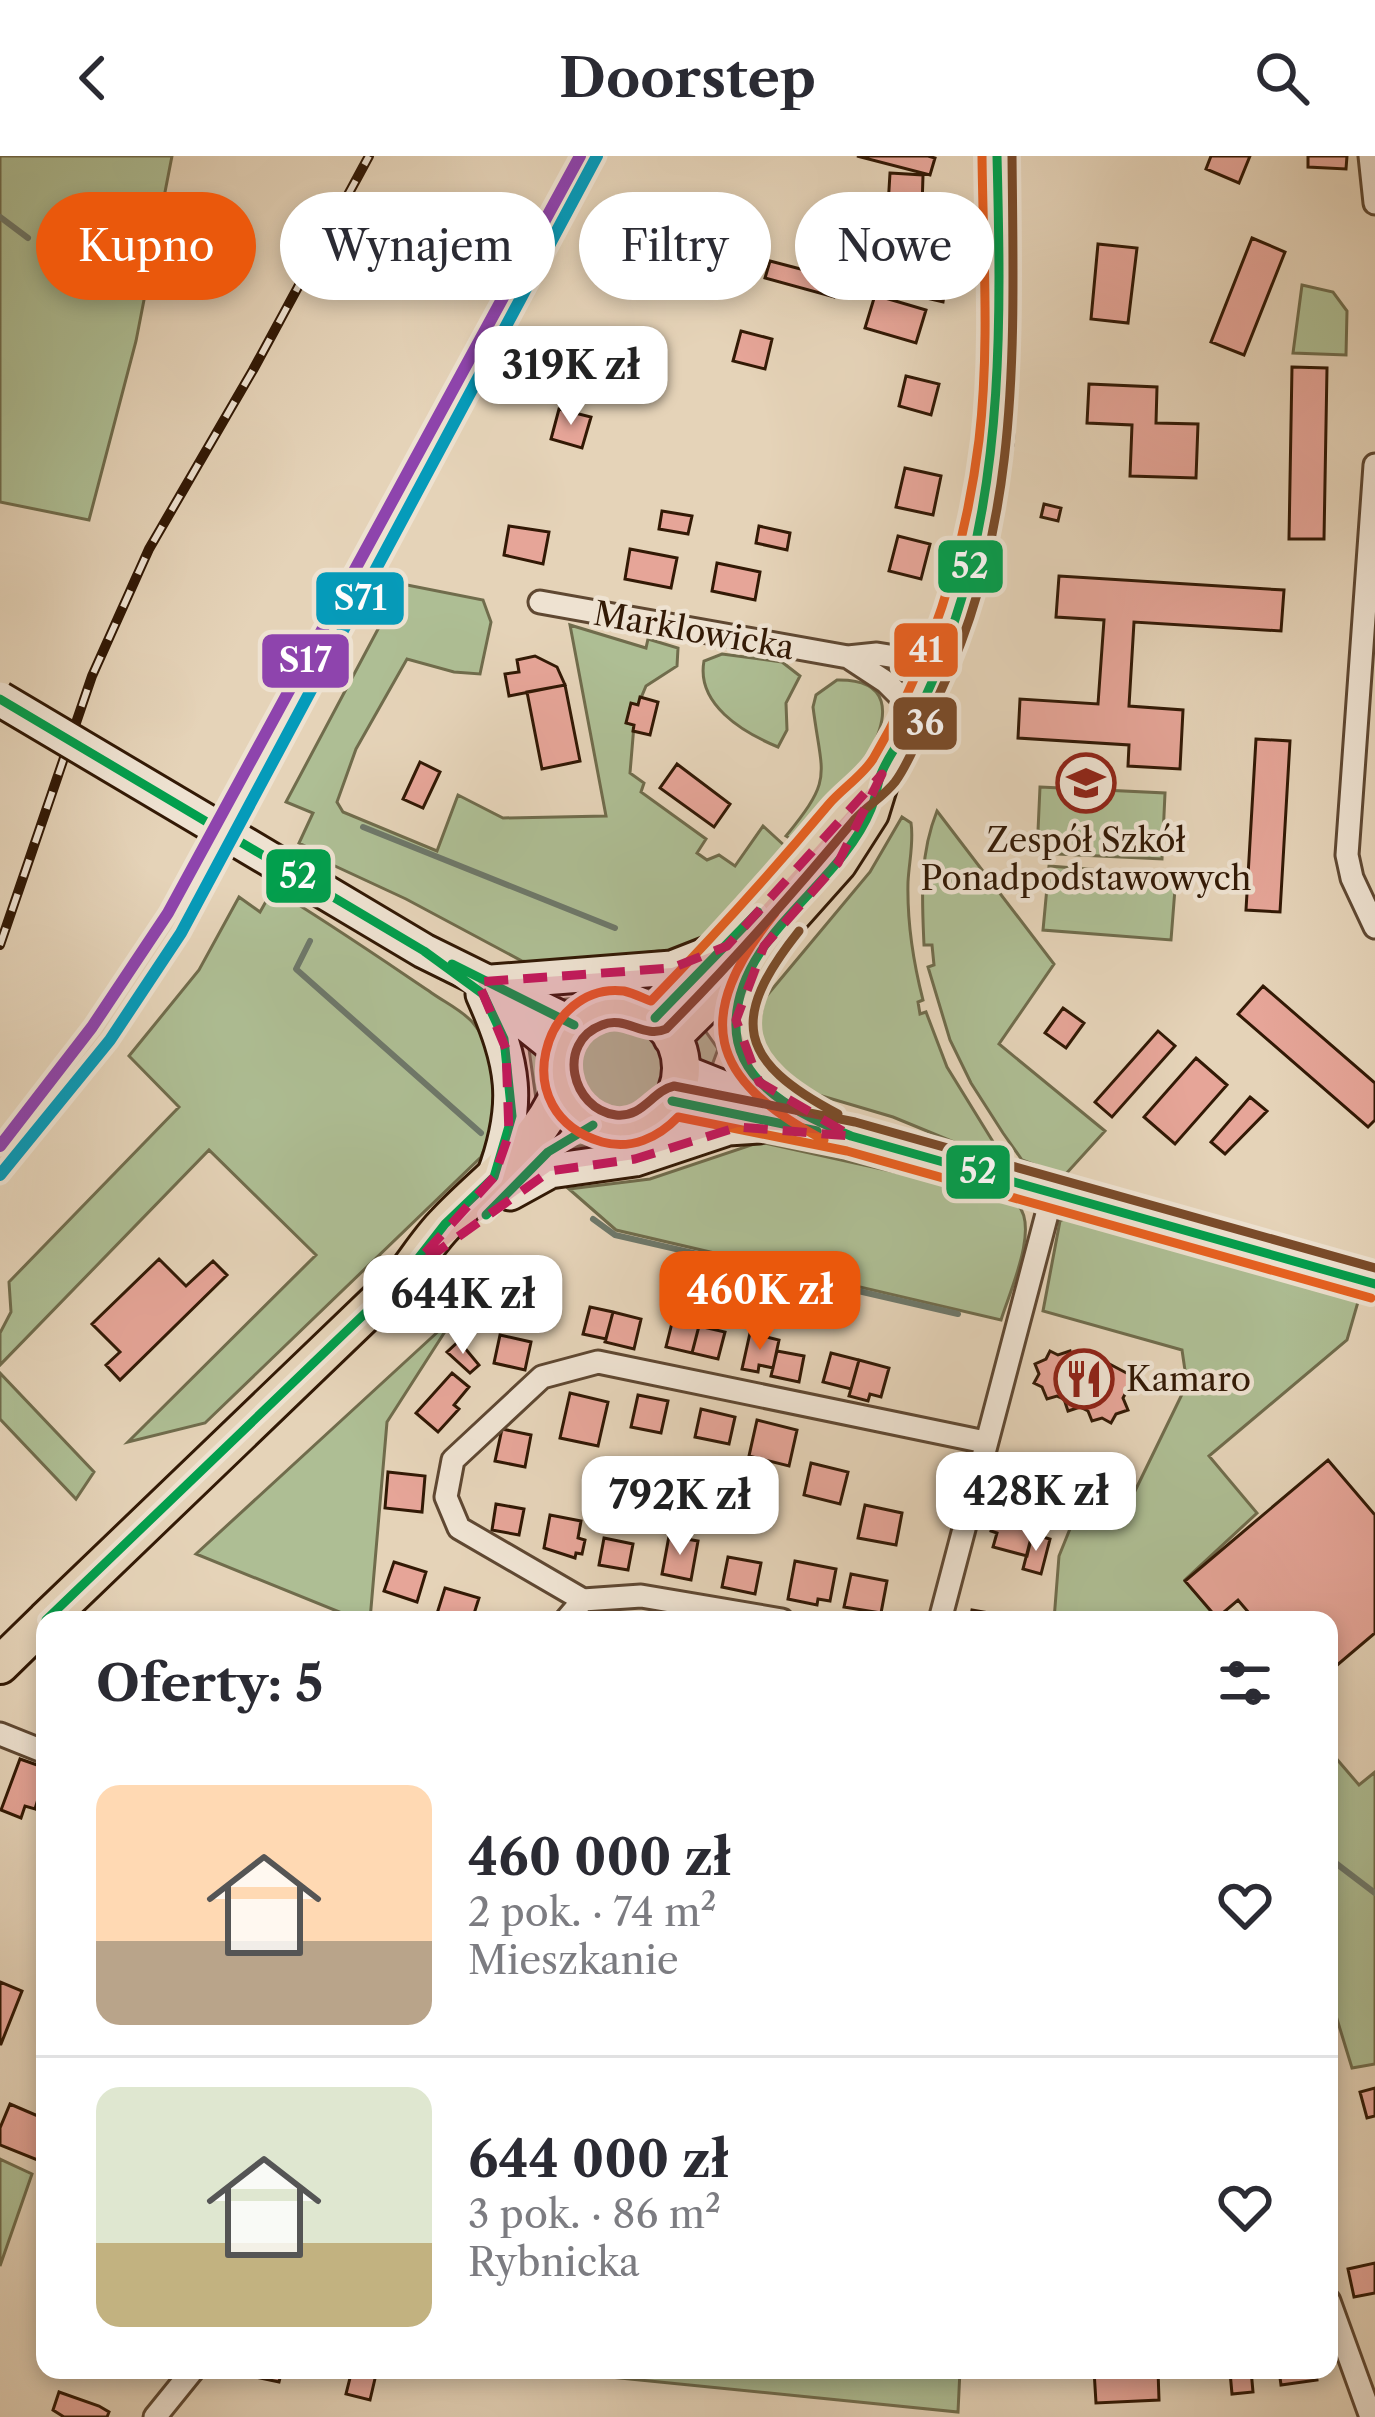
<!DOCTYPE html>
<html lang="pl">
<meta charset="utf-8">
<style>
:root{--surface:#fff;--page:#f2f2f3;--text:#2b2b33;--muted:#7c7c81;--line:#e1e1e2;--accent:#ea580c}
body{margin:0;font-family:"Libre Caslon Text",serif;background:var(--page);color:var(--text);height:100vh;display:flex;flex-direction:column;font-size:45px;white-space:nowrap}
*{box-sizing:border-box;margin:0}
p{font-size:39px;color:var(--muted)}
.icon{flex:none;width:66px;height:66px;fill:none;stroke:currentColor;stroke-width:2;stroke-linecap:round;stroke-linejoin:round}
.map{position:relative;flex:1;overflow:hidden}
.sheet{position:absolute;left:36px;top:1455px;width:1302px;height:768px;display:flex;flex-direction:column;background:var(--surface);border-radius:24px;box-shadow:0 6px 18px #0003}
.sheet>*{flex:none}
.banner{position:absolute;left:36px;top:36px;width:1305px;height:108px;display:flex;gap:24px}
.price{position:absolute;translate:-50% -102px;padding:0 27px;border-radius:24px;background:#fff;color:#222;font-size:39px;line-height:78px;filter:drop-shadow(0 3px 6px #0008)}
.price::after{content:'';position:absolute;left:50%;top:72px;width:36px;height:27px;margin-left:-18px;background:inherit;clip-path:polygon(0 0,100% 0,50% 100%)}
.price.current{background:var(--accent);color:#fff}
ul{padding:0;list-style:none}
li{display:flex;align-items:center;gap:36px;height:300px;padding:0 60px}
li+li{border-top:3px solid var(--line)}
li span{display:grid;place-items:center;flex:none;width:336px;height:240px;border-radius:24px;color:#555}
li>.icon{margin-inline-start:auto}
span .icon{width:144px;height:144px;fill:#fffc;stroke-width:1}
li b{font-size:51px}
h2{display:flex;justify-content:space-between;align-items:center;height:144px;padding:0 60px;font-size:51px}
.chip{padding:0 42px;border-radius:54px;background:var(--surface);box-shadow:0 6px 18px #0003;font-size:42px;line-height:108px}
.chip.current{background:var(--accent);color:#fff}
header{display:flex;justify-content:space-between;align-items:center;height:156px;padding:0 60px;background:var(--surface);font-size:54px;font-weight:700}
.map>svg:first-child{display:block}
.green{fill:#aebe94;stroke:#706c4c;stroke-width:3}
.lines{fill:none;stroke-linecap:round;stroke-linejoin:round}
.stream{stroke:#6e786a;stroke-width:6}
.building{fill:#e6a598;stroke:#321905;stroke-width:3}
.street-casing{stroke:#5f4832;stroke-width:27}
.secondary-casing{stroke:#321905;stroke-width:39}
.primary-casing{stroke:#321905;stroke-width:42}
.street{stroke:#eee2d1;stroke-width:21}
.secondary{stroke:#eee2d1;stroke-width:33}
.primary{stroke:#e5d3b8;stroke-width:36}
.rail-casing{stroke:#321905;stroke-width:10}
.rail{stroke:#eee2d1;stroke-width:6;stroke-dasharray:18;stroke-linecap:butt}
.secondary-bridge-casing{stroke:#321905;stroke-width:39;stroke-linecap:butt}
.secondary-bridge{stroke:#eee2d1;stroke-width:33}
.bus-1-casing{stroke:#eee2d1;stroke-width:18}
.bus-2-casing{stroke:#eee2d1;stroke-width:18}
.bus-3-casing{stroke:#eee2d1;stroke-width:18}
.bus-1{stroke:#029f4d;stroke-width:9}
.bus-2{stroke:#e86121;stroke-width:9}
.bus-3{stroke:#7a4b2a;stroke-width:9}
.rail-1-casing{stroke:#eee2d1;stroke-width:21}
.rail-2-casing{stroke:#eee2d1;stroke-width:21}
.rail-1{stroke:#8e44ad;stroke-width:12}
.rail-2{stroke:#059bba;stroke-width:12}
.marked{fill:#c2185b;fill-opacity:0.2;stroke:#c2185b;stroke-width:9;stroke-dasharray:24 15;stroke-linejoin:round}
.labels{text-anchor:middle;stroke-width:9;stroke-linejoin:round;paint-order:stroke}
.street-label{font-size:33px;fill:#321905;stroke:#eee2d1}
.poi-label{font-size:33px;fill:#321905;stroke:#eee2d1}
.line-badge{stroke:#eee2d1;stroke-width:4.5}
.badge-label{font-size:33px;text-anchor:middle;font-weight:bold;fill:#fff}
</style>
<header><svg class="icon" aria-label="back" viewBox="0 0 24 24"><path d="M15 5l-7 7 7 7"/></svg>Doorstep<svg class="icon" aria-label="search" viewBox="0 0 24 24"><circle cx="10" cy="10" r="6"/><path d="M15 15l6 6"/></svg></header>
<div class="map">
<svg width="1375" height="2261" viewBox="0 0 1375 2261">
<rect width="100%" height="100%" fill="#e5d3b8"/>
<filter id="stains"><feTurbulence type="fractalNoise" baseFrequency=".00167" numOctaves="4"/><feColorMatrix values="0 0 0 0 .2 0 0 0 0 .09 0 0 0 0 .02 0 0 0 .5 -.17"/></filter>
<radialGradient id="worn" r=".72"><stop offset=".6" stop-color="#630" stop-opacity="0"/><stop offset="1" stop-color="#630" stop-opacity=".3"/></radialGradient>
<path class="green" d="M0,0H172L136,185L89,364L0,346Z
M1302,129L1333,136L1347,155L1346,199L1293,197Z
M402,428L483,444L491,466L480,518L454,516L407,503L356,593L337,646L343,656L437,695L458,639L503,662L606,660L570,469L646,492L648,483L678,492L677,510L646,530L638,549L631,548L627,567L634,569L630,617L644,627L641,636L706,683L697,697L707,704L719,699L735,710L763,670L787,692L696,789L666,799L659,795L542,808L522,805L406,743L307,697L309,692L299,687L313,657L286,646Z
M722,498L782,506L800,520L786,547L787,574L778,591C742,576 696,548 704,505Z
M837,524C945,522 832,664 794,685L786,680C834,621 822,622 813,551L816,539Z
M1040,631L1165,637L1162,703L1037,697Z
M937,655L1054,808L999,888L1105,975L1064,1020L1022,1004L1003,977L971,927L950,884L928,811L934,809L932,789H924C922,743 919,700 937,655Z
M902,661L911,667C914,686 909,706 908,726C907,767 913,805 923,844L918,846L920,858L926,856L947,911L1000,997L961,989L893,961L788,930L759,901L758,875L764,843L870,716Z
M1049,710L1176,720L1171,784L1043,774Z
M273,733C326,765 377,800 429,835C442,845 464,855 474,868C502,902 498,965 481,1001L205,1267L128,1286L316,1099L209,994L0,1209V1177L11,1156L9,1126L179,951L129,900L199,814L239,741L260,756Z
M668,832L665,843L648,846L613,843L575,853L549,845Z
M570 913a50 50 0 1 1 100 0a50 50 0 1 1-100 0Z
M699,866L718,893L708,920C685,903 689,889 699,866Z
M528,886L549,903L551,932L534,965L536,943Z
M677,959L693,963L636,984L560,992C580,971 608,986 634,980C650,977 663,967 677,959Z
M760,986L954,1029L1018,1049C1039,1072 1010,1135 1001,1164L616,1074L569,1033L650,1023Z
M1076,1057L1360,1139L1347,1184L1209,1300L1257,1357L1185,1424L1218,1464H1054L1059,1400L1097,1306L1134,1337L1187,1228L1182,1194L1043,1155L1060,1065Z
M455,1160L387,1266L370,1464H359L196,1398Z
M0,1217L94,1316L76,1343L0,1263Z
M1329,1594L1359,1629L1375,1616V1908L1352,1912L1329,1837Z
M0,2003L32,2018L0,2110Z
M575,2214H960L958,2256L610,2221Z"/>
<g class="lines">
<path class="stream" d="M0,61L28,82
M363,671L615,772
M310,785L296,813L481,977
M593,1063L615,1079L958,1158
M1329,1702L1375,1737"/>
</g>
<path class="building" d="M857,0H928L935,2L930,19Z
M1211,0H1250L1239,27L1206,13Z
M1308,0H1347L1346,13L1308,11Z
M890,17L923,19L922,52L888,50Z
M1252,82L1285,96L1244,199L1211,186Z
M1098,88L1137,92L1128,167L1091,163Z
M914,90L939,91V99H947L945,132L912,130Z
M770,105L839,123L834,141L765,122Z
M915,130L945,133L943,146L914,139Z
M875,139L926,154L916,187L865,172Z
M741,175L772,183L765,213L733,205Z
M1292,211L1327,212L1324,383H1289Z
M906,220L939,228L931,259L899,250Z
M1089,228L1157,231L1156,267L1198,268L1196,322L1130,320L1132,269L1087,267Z
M559,253L591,261L582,292L551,283Z
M905,312L941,320L933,359L896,351Z
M1044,348L1061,352L1058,365L1041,361Z
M662,355L692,360L688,378L659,373Z
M509,370L549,376L543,408L504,399Z
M759,370L790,377L787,394L756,387Z
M898,380L930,388L921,423L889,415Z
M630,393L677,402L671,432L625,423Z
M717,407L760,416L755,444L712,435Z
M1059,420L1284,434L1281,475L1134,466L1129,550L1183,554L1180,613L1128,610L1129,589L1018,582L1020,543L1098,548L1104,464L1056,461Z
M535,500L557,511L565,529L509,540L505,518L519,516L517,504Z
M565,529L580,605L542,613L527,536Z
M640,541L658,546L650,579L633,575L634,569L626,567L631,547L638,549Z
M1256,583L1290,585L1280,756L1246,754Z
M420,606L440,616L423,652L403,643Z
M677,608L730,648L714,671L660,632Z
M1263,830L1375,927V964L1368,971L1238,858Z
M1063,852L1084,867L1066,892L1045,877Z
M1158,875L1175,890L1112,961L1095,946Z
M1196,902L1227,929L1175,988L1144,961Z
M1250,941L1267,955L1225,998L1211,986Z
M159,1103L186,1130L213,1105L227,1119L120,1224L106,1209L120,1196L92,1168Z
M590,1151L613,1156L606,1183L583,1178Z
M613,1156L641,1163L634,1193L605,1186Z
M673,1163L699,1170L692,1197L666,1191Z
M699,1170L725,1176L718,1203L692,1197Z
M750,1177L779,1184L773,1212L759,1209L758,1216L742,1213Z
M500,1179L531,1186L525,1214L494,1207Z
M459,1185L479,1209L470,1217L447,1196Z
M777,1195L804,1200L799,1226L771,1220Z
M1050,1195L1058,1199L1070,1195L1073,1207L1095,1218L1102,1204L1134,1221L1123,1242L1128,1254L1116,1258L1111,1267L1102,1262L1092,1265L1088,1255L1080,1251L1068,1255L1064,1243L1057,1240L1047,1243L1042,1231L1034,1227L1039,1218L1035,1208L1046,1203Z
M831,1197L859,1204L851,1233L823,1226Z
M859,1204L889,1212L881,1241L870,1238L868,1245L849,1240Z
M452,1217L469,1231L454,1249L459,1253L438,1276L416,1257Z
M570,1237L608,1246L598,1290L560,1282Z
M638,1239L668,1245L661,1277L631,1271Z
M701,1253L735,1261L729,1288L695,1281Z
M757,1264L797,1274L789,1310L749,1300Z
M502,1273L531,1279L525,1311L495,1305Z
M1068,1302L1087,1309L1081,1327L1062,1320Z
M1328,1304L1375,1359V1477L1329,1516V1464H1255L1238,1444L1217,1462L1185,1425Z
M811,1307L848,1316L840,1348L804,1339Z
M388,1316L425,1320L422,1356L385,1352Z
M496,1348L524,1353L519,1379L492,1374Z
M865,1349L902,1357L896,1389L858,1382Z
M997,1353L1036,1363L1027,1400L993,1391L997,1377L991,1375Z
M550,1359L581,1365L578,1382L585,1384L582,1398L576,1397L575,1402L544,1392Z
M1032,1378L1050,1383L1041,1418L1023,1413Z
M669,1380L698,1385L691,1424L662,1418Z
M604,1382L633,1388L628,1414L599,1409Z
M728,1401L761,1407L755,1438L722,1431Z
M795,1405L836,1413L830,1445L818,1443L817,1449L788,1443Z
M394,1406L426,1416L417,1446L384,1435Z
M851,1418L887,1425L881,1457L844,1451Z
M445,1432L479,1442L472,1464H435Z
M972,1454L1006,1460L1005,1464H970Z
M20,1603L40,1610L38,1617L45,1620L35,1653L25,1650L21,1662L1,1654Z
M45,1625V1657L35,1653Z
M0,1826L22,1835L1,1888H0Z
M1375,1932V1960L1367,1962L1360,1936Z
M10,1948L45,1963V2007L0,1989V1972Z
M1375,2107V2137L1354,2141L1348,2113Z
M252,2214H282L279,2226L251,2220Z
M352,2214H377L370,2244L346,2238Z
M1094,2214H1158L1159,2244L1096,2247Z
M1251,2214L1253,2236L1232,2238L1230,2216Z
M1279,2214H1316L1317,2224L1281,2229Z
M59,2236L99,2250L109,2256L107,2261H64L53,2254Z"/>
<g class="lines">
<defs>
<path id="street" d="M1370,0L1375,47
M1375,309L1347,699L1352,722L1375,771
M540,446L848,501L877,498L939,508
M848,501L886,526L917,557
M566,1464L583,1444
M782,1464L641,1440L583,1444L459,1372L446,1341L453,1304L542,1221L598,1206L985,1286
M940,1464L1052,1039
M0,1578L45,1596
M1329,2145L1371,2261
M155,2261L193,2214"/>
<path id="secondary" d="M283,711L424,795L574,869
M761,798C720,886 730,911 811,962
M492,826L672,812L723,792
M483,838C514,908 521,947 494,1020
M510,855L560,895
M681,915L746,941
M672,945L851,980L1375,1128
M510,1037L550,1015L635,1003L728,972L759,970"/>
<path id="primary" d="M679,839L753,762L862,634
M557 912a62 62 0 1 1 124 0a62 62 0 1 1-124 0Z
M672,881L764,790L838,707L870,657L882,618L939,508L974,398L994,284L999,188L997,0
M46,1464L406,1118C419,1101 431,1082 446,1067C486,1024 539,990 561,933
M0,1509L45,1465"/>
</defs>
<use href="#street" class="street-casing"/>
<use href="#secondary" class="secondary-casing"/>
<use href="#primary" class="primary-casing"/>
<use href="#street" class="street"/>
<use href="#secondary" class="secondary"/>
<use href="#primary" class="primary"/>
<defs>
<path id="rail" d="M0,789L92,520L149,393L253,214L369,0"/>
</defs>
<use href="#rail" class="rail-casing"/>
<use href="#rail" class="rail"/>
<defs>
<path id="secondary-bridge" d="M0,543L283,711"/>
</defs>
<use href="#secondary-bridge" class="secondary-bridge-casing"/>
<use href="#secondary-bridge" class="secondary-bridge"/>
<defs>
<path id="bus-1" d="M997,0C1001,158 1004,319 953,470C943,502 930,534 914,563C903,581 889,598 881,618C877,629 876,641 871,653C840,730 740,777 736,865C733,929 802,959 851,980L1375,1128
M0,543L424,795L483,838L504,883L512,960L494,1021L445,1068L406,1118L46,1464
M452,808L574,869
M655,862L758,756
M672,945L817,975
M486,1059L548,996L593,969"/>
<path id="bus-2" d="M982,0C983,94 990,190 979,284C965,396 931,505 873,603C863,619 842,633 829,648C772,716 713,781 651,845C643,842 633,837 624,835C544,825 503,957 602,986C631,994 658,982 678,961L847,995L1371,1142
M775,757C692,861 707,923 824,984"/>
<path id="bus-3" d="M1012,0C1014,197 1022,381 928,561C918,582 909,607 895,626C884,640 867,650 855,663C794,736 733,806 666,873C644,883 625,859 602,869C556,886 571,953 616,959C643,962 652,935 674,930L855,966L1375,1112
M799,775C728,864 738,905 838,958"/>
</defs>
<use href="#bus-1" class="bus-1-casing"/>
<use href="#bus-2" class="bus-2-casing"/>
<use href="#bus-3" class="bus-3-casing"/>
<use href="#bus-1" class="bus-1"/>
<use href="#bus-2" class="bus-2"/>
<use href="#bus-3" class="bus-3"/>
<defs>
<path id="rail-1" d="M0,990L92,871L168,757L580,0"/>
<path id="rail-2" d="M0,1019L110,884L181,777L597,0"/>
</defs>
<use href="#rail-1" class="rail-1-casing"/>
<use href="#rail-2" class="rail-2-casing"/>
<use href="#rail-1" class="rail-1"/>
<use href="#rail-2" class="rail-2"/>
</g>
<path class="marked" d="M882,618L838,707L764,790L736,864L759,926L851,980L738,971L635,1003L550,1015L406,1118L494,1021L509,978L506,893L478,826L672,812L727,790Z"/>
<defs>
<symbol id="school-ring" viewBox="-11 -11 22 22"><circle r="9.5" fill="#eee2d1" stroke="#8f2418" stroke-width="1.5"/><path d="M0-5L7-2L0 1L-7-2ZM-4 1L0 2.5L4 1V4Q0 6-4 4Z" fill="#8f2418"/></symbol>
<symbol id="restaurant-ring" viewBox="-11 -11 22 22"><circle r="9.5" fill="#eee2d1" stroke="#8f2418" stroke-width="1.5"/><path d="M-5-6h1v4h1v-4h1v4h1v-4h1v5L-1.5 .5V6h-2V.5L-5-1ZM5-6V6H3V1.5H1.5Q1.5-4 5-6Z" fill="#8f2418"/></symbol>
</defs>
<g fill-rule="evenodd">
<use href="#school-ring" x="1053" y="594" width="66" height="66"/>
<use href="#restaurant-ring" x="1051" y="1190" width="66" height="66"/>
</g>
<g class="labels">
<g class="street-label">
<text transform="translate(694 474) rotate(10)" y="12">Marklowicka</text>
</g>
<g class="poi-label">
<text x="1086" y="696">Zespół Szkół<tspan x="1086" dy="38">Ponadpodstawowych</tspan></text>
<text x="1126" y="1235" text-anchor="start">Kamaro</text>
</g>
</g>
<g class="line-badge">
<rect x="936" y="382" width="69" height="57" rx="12" fill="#029f4d"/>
<rect x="314" y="414" width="92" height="57" rx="12" fill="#059bba"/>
<rect x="892" y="465" width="68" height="58" rx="12" fill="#e86121"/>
<rect x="260" y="476" width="91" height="58" rx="12" fill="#8e44ad"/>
<rect x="891" y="539" width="68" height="57" rx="12" fill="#7a4b2a"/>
<rect x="264" y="691" width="69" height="58" rx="12" fill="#029f4d"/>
<rect x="944" y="987" width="68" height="58" rx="12" fill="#029f4d"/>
</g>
<g class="badge-label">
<text x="970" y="422">52</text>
<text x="360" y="454">S71</text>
<text x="926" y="506">41</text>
<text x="305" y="516">S17</text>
<text x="925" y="579">36</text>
<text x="298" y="732">52</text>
<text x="978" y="1027">52</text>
</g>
<rect width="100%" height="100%" filter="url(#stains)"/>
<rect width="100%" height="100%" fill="url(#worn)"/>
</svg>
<b class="price" style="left:571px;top:272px">319K zł</b>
<b class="price current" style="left:760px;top:1197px">460K zł</b>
<b class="price" style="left:463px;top:1201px">644K zł</b>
<b class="price" style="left:1036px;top:1398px">428K zł</b>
<b class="price" style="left:680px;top:1402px">792K zł</b>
<div class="banner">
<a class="chip current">Kupno</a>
<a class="chip">Wynajem</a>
<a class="chip">Filtry</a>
<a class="chip">Nowe</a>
</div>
<section class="sheet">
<h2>Oferty: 5<svg class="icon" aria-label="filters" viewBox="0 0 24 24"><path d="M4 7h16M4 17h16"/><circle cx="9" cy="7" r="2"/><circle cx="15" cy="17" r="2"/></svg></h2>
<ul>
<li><span style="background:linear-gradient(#ffd9b3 65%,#b9a48a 0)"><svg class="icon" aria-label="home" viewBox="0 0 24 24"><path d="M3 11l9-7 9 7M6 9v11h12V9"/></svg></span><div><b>460 000 zł</b><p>2 pok. · 74 m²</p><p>Mieszkanie</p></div><svg class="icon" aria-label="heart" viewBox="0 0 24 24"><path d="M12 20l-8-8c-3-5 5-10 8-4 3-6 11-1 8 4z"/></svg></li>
<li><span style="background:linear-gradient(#dfe7d0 65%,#c2b280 0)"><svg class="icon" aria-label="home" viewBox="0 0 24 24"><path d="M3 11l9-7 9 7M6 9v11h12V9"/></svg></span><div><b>644 000 zł</b><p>3 pok. · 86 m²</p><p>Rybnicka</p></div><svg class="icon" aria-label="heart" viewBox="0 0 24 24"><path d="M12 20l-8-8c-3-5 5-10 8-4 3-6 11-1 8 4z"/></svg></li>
</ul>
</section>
</div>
